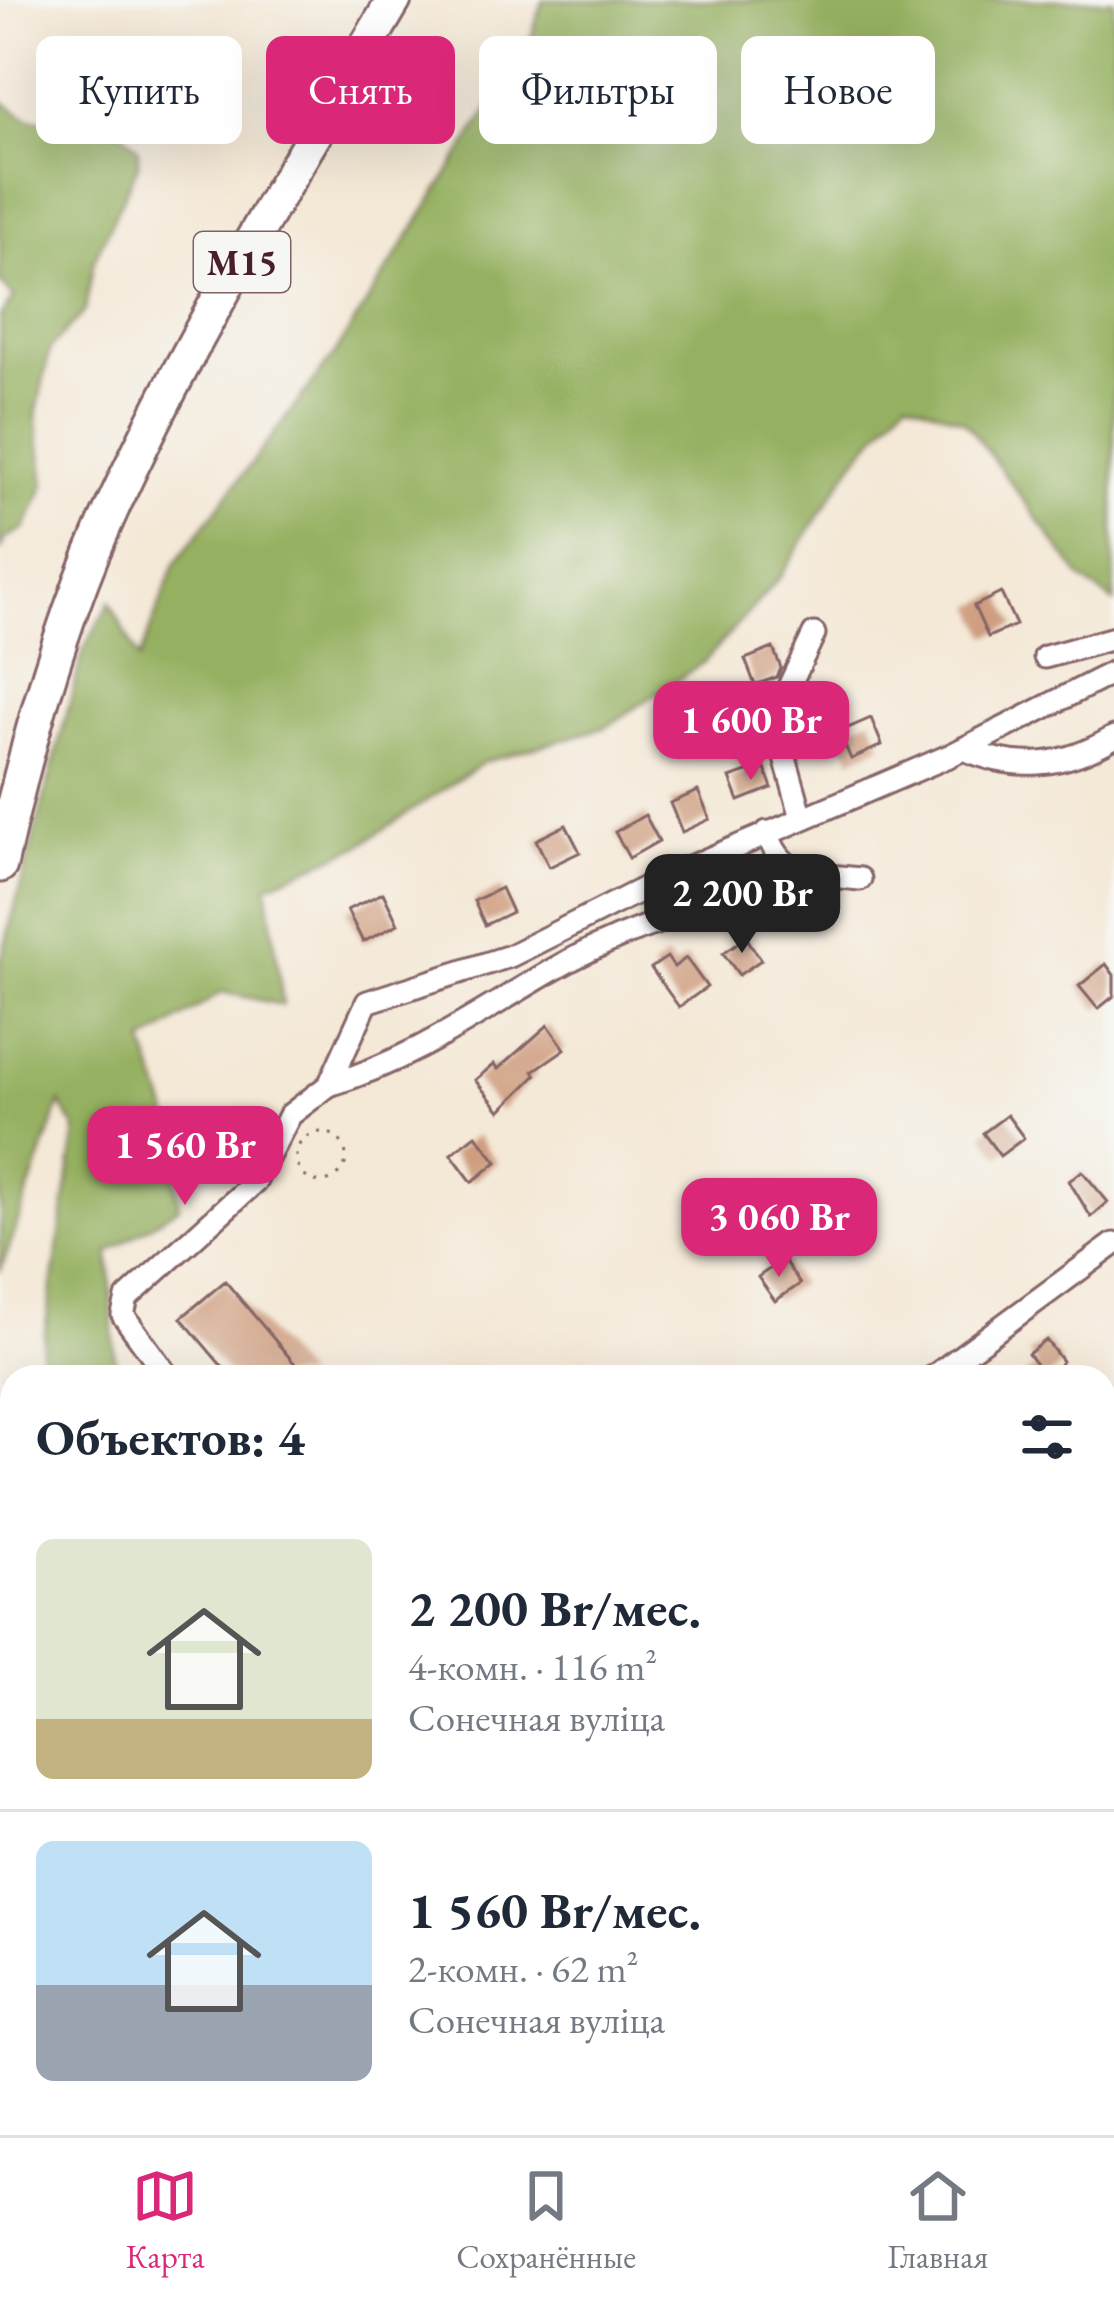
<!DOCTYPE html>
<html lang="ru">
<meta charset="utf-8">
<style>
:root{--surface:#fff;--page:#f6f6f7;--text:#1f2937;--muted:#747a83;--line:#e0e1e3;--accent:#db2777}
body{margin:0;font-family:"EB Garamond",serif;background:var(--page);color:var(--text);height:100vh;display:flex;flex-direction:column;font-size:45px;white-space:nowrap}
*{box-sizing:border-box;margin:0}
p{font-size:39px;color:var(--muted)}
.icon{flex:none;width:66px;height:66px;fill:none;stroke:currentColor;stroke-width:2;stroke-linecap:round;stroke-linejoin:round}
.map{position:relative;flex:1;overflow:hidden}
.sheet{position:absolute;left:0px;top:1365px;width:1116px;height:771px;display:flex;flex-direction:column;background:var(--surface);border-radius:36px 36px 0 0;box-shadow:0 12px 48px #0002}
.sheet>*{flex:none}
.banner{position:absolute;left:36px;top:36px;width:1044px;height:108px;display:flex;gap:24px}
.price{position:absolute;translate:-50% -102px;padding:0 27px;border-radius:24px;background:var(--accent);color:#fff;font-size:39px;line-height:78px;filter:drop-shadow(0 3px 6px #0008)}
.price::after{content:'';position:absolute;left:50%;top:72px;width:36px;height:27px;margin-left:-18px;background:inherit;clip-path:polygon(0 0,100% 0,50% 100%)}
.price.selected{background:#222;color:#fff}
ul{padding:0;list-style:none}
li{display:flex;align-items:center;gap:36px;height:300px;padding:0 36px}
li+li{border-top:3px solid var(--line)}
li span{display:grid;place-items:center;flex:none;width:336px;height:240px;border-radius:18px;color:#555}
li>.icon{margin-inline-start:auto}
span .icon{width:144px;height:144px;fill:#fffc;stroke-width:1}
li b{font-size:51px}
h2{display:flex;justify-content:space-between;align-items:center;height:144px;padding:0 36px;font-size:51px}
.pill{padding:0 42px;border-radius:18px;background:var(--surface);box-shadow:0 12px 48px #0002;font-size:42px;line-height:108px}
.pill.selected{background:var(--accent);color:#fff}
.menu{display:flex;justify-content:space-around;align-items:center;height:168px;border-top:3px solid var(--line);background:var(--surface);font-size:33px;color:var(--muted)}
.menu a{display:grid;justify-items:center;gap:6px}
.menu .selected{color:var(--accent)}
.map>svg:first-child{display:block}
.forest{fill:#95b061;stroke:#706846;stroke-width:3}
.building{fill:#cf9e80}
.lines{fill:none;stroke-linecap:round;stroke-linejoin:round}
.minor-casing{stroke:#866567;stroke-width:27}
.highway-casing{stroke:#866567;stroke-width:39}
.path{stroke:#866567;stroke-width:3;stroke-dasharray:3 9;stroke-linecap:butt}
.minor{stroke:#fff;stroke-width:21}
.highway{stroke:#fff;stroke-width:33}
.labels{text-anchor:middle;stroke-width:9;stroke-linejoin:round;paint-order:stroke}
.shield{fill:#f6f6f2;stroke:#7e6067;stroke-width:3}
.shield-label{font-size:36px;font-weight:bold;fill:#4a1f2b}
</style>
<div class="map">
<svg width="1114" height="2135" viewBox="0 0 1114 2135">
<rect width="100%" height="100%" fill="#f6f6f2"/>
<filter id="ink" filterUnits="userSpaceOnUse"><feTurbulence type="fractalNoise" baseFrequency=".00833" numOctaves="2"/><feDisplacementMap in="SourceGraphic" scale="24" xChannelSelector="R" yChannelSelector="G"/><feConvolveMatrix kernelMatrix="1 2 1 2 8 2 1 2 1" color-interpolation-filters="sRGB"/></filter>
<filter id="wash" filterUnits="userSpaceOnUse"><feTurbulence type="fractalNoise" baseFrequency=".004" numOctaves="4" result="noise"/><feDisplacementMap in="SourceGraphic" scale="48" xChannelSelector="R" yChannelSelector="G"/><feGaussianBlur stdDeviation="2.7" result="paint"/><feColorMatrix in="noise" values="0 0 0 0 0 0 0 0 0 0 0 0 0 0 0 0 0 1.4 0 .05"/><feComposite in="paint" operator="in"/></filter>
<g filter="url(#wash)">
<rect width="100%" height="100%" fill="#f4e8d6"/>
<path class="forest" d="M543,0H1114V602L1082,579L965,421L907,399L855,460L780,577L704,662L606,727L484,762L359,846L267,885L283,1005L222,992L144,1043L168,1113L179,1207L109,1252L116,1377H38L76,1130L60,1103L0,1272V963L84,649L110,602L139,660L175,564L334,355L528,47Z
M0,100L29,119L123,132L138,149V165L94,260L85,311L50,348L36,416L45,485L25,528L5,539L0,551V316L14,297L0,282Z
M0,1977L12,1995V2124H90L96,2135H0Z"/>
<g id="blocks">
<path class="building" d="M1001,593L1016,625L988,637L974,606Z
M773,648L781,668L777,677L755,685L745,659Z
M871,718L882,745L851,759L839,732Z
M764,766L772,788L739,801L730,778Z
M698,791L710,819L682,832L670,803Z
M645,815L659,841L629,858L615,832Z
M566,825L580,852L549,867L536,840Z
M501,888L512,912L485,925L474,901Z
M383,893L398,924L363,942L347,910Z
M746,937L761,960L739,975L723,953Z
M667,957L674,967L686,958L707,987L679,1007L651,968Z
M1106,964L1114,975V996L1098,1009L1079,986Z
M548,1025L565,1049L533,1071L536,1075L500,1111L475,1080L494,1064L498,1069Z
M1007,1115L1024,1138L1000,1156L983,1133Z
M476,1135L497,1162L472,1182L451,1154Z
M1082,1171L1108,1202L1091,1217L1069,1181Z
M783,1259L800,1284L775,1301L758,1277Z
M225,1281L306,1377H231L181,1318Z
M1046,1340L1062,1361L1057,1370L1047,1377H1022L1037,1366L1028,1354Z"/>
</g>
</g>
<g filter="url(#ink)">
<use href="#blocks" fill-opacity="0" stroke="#866567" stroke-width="3"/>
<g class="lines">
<defs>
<path id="minor" d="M1045,657L1114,638
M964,749C1018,772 1064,767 1114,737
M802,818L774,718L814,634
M767,832C783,882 815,873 860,879
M329,1085C412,1060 475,1015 549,972C613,934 683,911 755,895
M168,1377L123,1315L127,1298L255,1182L290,1115L329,1085L367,1002L510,956L671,875L949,756L1114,672
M933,1377L1114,1244
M248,2135L252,2124"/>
<path id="highway" d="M0,865C25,751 57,632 104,526C185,343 293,172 394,0
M0,1812L12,1850
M127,2124L133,2135"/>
</defs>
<use href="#minor" class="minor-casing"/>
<use href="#highway" class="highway-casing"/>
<path class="path" d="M296 1157a25 25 0 1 1 50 0a25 25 0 1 1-50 0Z
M0,1515L12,1508
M0,1625L12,1681"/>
<use href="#minor" class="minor"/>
<use href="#highway" class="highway"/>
</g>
</g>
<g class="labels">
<rect class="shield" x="194" y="232" width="96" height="60" rx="9"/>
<g class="shield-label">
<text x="242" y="275">М15</text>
</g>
</g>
</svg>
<b class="price" style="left:751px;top:783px">1 600 Br</b>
<b class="price selected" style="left:742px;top:956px">2 200 Br</b>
<b class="price" style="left:185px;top:1208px">1 560 Br</b>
<b class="price" style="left:779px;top:1280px">3 060 Br</b>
<div class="banner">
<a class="pill">Купить</a>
<a class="pill selected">Снять</a>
<a class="pill">Фильтры</a>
<a class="pill">Новое</a>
</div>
<section class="sheet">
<h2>Объектов: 4<svg class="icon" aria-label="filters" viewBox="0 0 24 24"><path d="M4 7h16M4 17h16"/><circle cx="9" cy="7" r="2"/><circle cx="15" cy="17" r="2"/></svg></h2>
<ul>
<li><span style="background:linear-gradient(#dfe7d0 75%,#c2b280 0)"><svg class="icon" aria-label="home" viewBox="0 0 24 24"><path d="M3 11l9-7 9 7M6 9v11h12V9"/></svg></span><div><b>2 200 Br/мес.</b><p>4-комн. · 116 m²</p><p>Сонечная вуліца</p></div></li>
<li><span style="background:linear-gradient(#bfe0f5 60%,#9aa5b1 0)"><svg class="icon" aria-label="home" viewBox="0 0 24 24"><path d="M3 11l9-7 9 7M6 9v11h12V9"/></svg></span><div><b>1 560 Br/мес.</b><p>2-комн. · 62 m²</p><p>Сонечная вуліца</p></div></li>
</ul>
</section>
</div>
<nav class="menu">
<a class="selected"><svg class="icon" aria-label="map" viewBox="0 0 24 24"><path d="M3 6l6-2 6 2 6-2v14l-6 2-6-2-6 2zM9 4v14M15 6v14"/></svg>Карта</a>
<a><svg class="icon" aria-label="saved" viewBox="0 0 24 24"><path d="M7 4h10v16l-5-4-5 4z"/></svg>Сохранённые</a>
<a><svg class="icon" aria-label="home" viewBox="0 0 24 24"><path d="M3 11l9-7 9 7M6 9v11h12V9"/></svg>Главная</a>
</nav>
